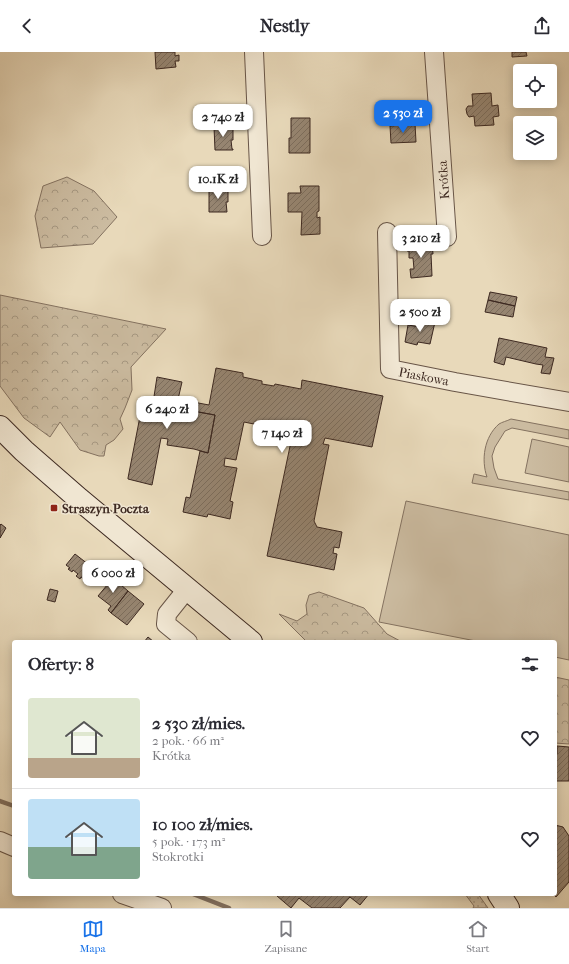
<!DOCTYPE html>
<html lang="pl">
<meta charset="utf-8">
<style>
:root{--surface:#fff;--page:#f2f2f3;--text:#2b2b33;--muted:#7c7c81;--line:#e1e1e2;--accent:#1a73e8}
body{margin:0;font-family:"IM FELL French Canon",serif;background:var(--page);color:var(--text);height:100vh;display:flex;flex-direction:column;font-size:15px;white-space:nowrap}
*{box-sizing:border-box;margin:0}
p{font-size:13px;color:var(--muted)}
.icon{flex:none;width:22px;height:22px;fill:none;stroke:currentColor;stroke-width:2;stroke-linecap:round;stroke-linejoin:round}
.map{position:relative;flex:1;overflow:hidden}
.details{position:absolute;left:12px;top:588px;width:545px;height:256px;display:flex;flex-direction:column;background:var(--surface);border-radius:4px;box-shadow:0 2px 10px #0003}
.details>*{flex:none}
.fabs{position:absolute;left:513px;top:12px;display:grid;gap:8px}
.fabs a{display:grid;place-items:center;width:44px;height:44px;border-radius:4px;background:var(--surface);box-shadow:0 2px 10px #0003;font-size:20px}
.price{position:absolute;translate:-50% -34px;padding:0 9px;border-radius:8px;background:#fff;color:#222;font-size:13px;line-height:26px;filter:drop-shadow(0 1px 2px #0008)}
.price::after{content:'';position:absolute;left:50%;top:24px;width:12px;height:9px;margin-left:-6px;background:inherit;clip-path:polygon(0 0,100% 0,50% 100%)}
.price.active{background:var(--accent);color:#fff}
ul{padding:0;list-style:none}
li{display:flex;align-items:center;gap:12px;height:100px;padding:0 16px}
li+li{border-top:1px solid var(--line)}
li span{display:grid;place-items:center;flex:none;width:112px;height:80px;border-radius:4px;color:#555}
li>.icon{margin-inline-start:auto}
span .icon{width:48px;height:48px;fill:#fffc;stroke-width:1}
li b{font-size:17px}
h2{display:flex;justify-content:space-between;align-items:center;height:48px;padding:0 16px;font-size:17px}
header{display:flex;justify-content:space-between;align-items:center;height:52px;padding:0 16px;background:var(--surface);font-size:18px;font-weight:700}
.dock{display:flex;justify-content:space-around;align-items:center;height:56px;border-top:1px solid var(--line);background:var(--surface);font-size:11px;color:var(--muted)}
.dock a{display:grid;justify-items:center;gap:2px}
.dock .active{color:var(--accent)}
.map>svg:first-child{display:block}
.grass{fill:url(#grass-dots);stroke:#847260}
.forest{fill:url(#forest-crowns);stroke:#847260}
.pitch{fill:#cbbba0;stroke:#847260}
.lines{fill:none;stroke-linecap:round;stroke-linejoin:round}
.stream{stroke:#816f5e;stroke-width:4.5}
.building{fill:url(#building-hatch);stroke:#3d2921}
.street-casing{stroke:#685547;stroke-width:20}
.secondary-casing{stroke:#3d2921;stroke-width:24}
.street{stroke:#f0e6d2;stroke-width:18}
.secondary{stroke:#f0e6d2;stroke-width:22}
.poi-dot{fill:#8f2418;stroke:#f0e6d2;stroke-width:1.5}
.labels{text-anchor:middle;stroke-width:3;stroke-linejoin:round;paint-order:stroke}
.street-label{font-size:13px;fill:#3d2921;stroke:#f0e6d2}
.poi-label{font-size:13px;font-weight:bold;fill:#3d2921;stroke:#f0e6d2;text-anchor:start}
</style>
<header><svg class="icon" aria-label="back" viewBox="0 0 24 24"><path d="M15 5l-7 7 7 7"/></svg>Nestly<svg class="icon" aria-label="share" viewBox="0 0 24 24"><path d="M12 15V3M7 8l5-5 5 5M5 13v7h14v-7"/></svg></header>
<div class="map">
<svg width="569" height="856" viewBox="0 0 569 856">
<defs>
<pattern id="grass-dots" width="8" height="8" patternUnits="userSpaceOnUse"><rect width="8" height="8" fill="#cbbba0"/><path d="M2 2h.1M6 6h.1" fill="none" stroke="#a69882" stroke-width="1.8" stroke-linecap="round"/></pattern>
<pattern id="forest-crowns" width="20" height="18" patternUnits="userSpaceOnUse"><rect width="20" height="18" fill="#cbbba0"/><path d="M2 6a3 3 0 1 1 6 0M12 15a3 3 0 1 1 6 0" fill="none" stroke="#a69882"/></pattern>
<pattern id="building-hatch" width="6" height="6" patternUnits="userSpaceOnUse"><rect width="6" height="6" fill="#968571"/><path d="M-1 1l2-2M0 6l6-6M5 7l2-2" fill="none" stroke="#7c6d5c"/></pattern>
</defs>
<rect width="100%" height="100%" fill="#e8d9ba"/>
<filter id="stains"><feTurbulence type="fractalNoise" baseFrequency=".005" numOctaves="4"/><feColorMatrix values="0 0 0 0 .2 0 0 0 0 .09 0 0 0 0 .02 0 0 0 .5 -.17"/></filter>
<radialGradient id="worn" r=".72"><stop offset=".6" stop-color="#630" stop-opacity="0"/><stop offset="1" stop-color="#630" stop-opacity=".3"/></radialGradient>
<path class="grass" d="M465,842H478L488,856H473L474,854Z"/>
<path class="forest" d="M67,125L94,139L117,165L93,192L41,196L35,164L43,134Z
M0,243L166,277L131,315L132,338L125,356L120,367L123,377L114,388L106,393L104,404H99L80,398L60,370L50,385L24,366L0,334Z
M319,540L364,556L387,582L402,590H307L279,562L297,569L307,562L306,553L309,543Z
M555,625L569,628V692L555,691Z"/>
<path class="pitch" d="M511,367L569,378V387L512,376L505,379L495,395L492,404L494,416L498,427L569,440V448L472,431L474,422L487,425C481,408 484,385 499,372C502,370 507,369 511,367Z
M532,387L569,395V430L525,421Z
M406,449L569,483V608L555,605V590H481L379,570Z"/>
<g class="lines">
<path class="stream" d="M0,749L14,754
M193,842L229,856"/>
</g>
<path class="building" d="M155,0H175V4L179,3V9H175L176,15L156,17Z
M512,0H526L527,4L512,5Z
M491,41L492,54L498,53L499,64L493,65L494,73L475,74L474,64L469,65L467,62L466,57L468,54H473L472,42Z
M291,66H310V101H289V86H291Z
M415,72L416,90L391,91L390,74Z
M214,75H233V88H231L232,97H233V98H215Z
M300,134H319V159L317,160V166L320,165V182L301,183L302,160H288V141H301Z
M209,137H228V150H226L227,160H209Z
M407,189H412L414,193H419V191L432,190L433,202H431L432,224L411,226L410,217H414L413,206H409V199H407L405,197V192Z
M490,240L517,245L515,254L488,248Z
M488,248L515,254L513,265L485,260Z
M421,268L435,270L430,292L418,290L417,293L405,290L408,273L420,275Z
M499,286L547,296L545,305L554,306L550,322L541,321L543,313L536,312L506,305L504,313L494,310Z
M216,316L243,321V325L262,329V332L274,334L275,332L301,337L302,328L383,344L372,395L325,386L323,392L329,393L314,469L317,475L342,480L339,496L334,495L333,501L337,502L334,518L267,504L293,380L244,370L236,408L225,406L224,414L237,416L230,449L233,450L230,467L208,462L207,465L183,460L186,445L190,446L200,399L208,401L215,363L176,356L177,347L209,353Z
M157,325L182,330L176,356L215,363L208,401L194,397L167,393L168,387L161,386L152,433L128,427V426L143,349L153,351Z
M1,472L6,476L0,486V473Z
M75,502L93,516L84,527L81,525L80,527L76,524L78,522L73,518L72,520L68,517L70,516L66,513Z
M113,526L128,539L111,561L108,558L111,554L98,544Z
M50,537L58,539L55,550L47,548Z
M128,539L144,552L127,573L111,561Z
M148,585L154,590H144Z
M557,694L569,695V729H555V702H557Z
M555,773L563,775L569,784V830L556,845L553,842H555Z
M279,842H369L360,853L350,845L340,856H312L299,846L291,856L277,844Z"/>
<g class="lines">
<defs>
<path id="street" d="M254,0L262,184
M434,0L447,185
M387,180L390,317L455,330L569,350
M187,537L167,562L166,572L188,590
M0,789L14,795
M122,842L162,856"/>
<path id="secondary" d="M0,375L24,399L79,447L251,590
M499,842L508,856"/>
</defs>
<use href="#street" class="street-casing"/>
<use href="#secondary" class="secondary-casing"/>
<use href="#street" class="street"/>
<use href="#secondary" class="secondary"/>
</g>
<rect class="poi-dot" x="50" y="452" width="8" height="8" rx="2"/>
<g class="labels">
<g class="street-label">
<text transform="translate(443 128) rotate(-94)" y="5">Krótka</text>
<text transform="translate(424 324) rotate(11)" y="5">Piaskowa</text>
</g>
<g class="poi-label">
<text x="62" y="461">Straszyn Poczta</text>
</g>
</g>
<rect width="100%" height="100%" filter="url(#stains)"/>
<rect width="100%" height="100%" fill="url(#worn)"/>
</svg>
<div class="fabs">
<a><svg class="icon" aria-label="locate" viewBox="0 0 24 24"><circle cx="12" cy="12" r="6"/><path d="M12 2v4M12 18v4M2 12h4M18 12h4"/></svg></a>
<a><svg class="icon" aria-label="layers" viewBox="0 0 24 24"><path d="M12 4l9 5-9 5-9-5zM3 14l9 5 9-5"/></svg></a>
</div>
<b class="price active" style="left:403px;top:82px">2 530 zł</b>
<b class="price" style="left:223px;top:86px">2 740 zł</b>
<b class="price" style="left:218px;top:148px">10.1K zł</b>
<b class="price" style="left:421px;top:207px">3 210 zł</b>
<b class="price" style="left:420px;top:281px">2 500 zł</b>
<b class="price" style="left:167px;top:378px">6 240 zł</b>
<b class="price" style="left:282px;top:402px">7 140 zł</b>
<b class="price" style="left:113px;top:542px">6 000 zł</b>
<section class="details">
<h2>Oferty: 8<svg class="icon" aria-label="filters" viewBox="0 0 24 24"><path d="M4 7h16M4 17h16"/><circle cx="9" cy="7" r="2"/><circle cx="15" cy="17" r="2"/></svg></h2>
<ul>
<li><span style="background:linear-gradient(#dfe7d0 75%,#b9a48a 0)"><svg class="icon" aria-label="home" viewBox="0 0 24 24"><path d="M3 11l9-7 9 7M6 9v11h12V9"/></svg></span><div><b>2 530 zł/mies.</b><p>2 pok. · 66 m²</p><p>Krótka</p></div><svg class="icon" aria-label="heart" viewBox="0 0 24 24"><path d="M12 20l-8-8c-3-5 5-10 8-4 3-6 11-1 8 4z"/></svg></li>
<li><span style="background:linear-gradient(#bfe0f5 60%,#7fa58c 0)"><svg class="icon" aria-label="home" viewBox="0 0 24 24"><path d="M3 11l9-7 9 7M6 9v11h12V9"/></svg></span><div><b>10 100 zł/mies.</b><p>5 pok. · 173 m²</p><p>Stokrotki</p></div><svg class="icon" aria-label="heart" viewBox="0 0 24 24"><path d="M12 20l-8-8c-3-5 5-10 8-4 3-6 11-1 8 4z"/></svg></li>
</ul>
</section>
</div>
<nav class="dock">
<a class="active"><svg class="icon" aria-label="map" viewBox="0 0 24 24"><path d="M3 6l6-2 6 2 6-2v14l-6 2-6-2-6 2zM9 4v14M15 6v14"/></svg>Mapa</a>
<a><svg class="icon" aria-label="saved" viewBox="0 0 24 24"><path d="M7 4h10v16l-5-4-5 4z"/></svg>Zapisane</a>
<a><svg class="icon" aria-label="home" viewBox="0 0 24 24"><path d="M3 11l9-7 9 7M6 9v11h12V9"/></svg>Start</a>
</nav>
